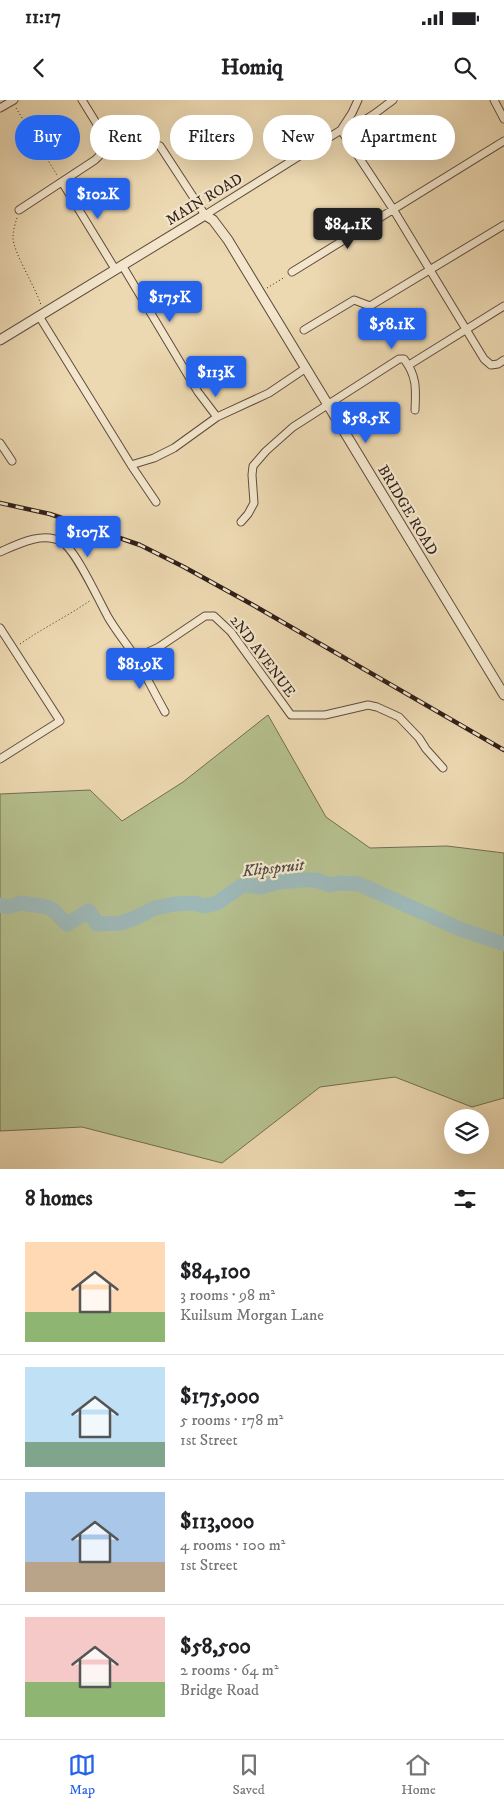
<!DOCTYPE html>
<meta charset="utf-8">
<style>
:root{--surface:#fff;--page:#f2f2f2;--text:#202124;--muted:#757577;--line:#e0e0e0;--accent:#2563eb}
body{margin:0;font-family:"IM FELL DW Pica",serif;background:var(--page);color:var(--text);height:100vh;display:flex;flex-direction:column;font-size:19px;white-space:nowrap}
*{box-sizing:border-box;margin:0}
p{font-size:16px;color:var(--muted)}
.icon{flex:none;width:28px;height:28px;fill:none;stroke:currentColor;stroke-width:2;stroke-linecap:round;stroke-linejoin:round}
.map{position:relative;height:1069px;overflow:hidden}
.details{display:flex;flex-direction:column;background:var(--surface);flex:1}
.details>*{flex:none}
.guide{position:absolute;left:15px;top:15px;width:475px;height:45px;display:flex;gap:10px}
.controls{position:absolute;left:444px;top:1009px;display:grid;gap:10px}
.controls a{display:grid;place-items:center;width:45px;height:45px;border-radius:50%;background:var(--surface);box-shadow:0 5px 20px #0002;font-size:25px}
.price{position:absolute;translate:-50% -42px;padding:0 11px;border-radius:5px;background:var(--accent);color:#fff;font-size:16px;line-height:32px;filter:drop-shadow(0 1px 2px #0008)}
.price::after{content:'';position:absolute;left:50%;top:30px;width:15px;height:11px;margin-left:-8px;background:inherit;clip-path:polygon(0 0,100% 0,50% 100%)}
.price.active{background:#222;color:#fff}
ul{padding:0;list-style:none}
li{display:flex;align-items:center;gap:15px;height:125px;padding:0 25px}
li+li{border-top:1px solid var(--line)}
li span{display:grid;place-items:center;flex:none;width:140px;height:100px;border-radius:0px;color:#555}
li>.icon{margin-inline-start:auto}
span .icon{width:60px;height:60px;fill:#fffc;stroke-width:1}
li b{font-size:21px}
h2{display:flex;justify-content:space-between;align-items:center;height:60px;padding:0 25px;font-size:21px}
.pill{padding:0 18px;border-radius:22px;background:var(--surface);box-shadow:0 5px 20px #0002;font-size:18px;line-height:45px}
.pill.active{background:var(--accent);color:#fff}
.status{display:flex;justify-content:space-between;align-items:center;height:35px;padding:0 25px;background:var(--surface);direction:ltr}
.status svg{height:14px;fill:currentColor}
header{display:flex;justify-content:space-between;align-items:center;height:65px;padding:0 25px;background:var(--surface);font-size:22px;font-weight:700}
.tabs{display:flex;justify-content:space-around;align-items:center;height:70px;border-top:1px solid var(--line);background:var(--surface);font-size:14px;color:var(--muted)}
.tabs a{display:grid;justify-items:center;gap:2px}
.tabs .active{color:var(--accent)}
.map>svg:first-child{display:block}
.green{fill:#b5bf8e;stroke:#726e53}
.lines{fill:none;stroke-linecap:round;stroke-linejoin:round}
.river{stroke:#9db7b6;stroke-width:15}
.minor-casing{stroke:#5e4c3e;stroke-width:9}
.tertiary-casing{stroke:#5e4c3e;stroke-width:11}
.path{stroke:#2f1e18;stroke-width:1;stroke-dasharray:1 2.5;stroke-linecap:butt}
.minor{stroke:#f3e6cc;stroke-width:7}
.tertiary{stroke:#f3e6cc;stroke-width:9}
.rail-casing{stroke:#2f1e18;stroke-width:4.5}
.rail{stroke:#f3e6cc;stroke-width:2.5;stroke-dasharray:8;stroke-linecap:butt}
.labels{text-anchor:middle;stroke-width:4.5;stroke-linejoin:round;paint-order:stroke}
.street-label{font-size:15px;fill:#2f1e18;stroke:#f3e6cc}
.water-label{font-size:16px;font-style:italic;fill:#504c47;stroke:#f3e6cc}
</style>
<div class="status"><b>11:17</b><svg viewBox="0 0 49 12"><path d="M0 12V9h3v3zM5 12V6h3v6zM10 12V3h3v9zM15 12V0h3v12zM26 1h20v11H26zM47 4h2v5h-2z"/></svg></div>
<header><svg class="icon" aria-label="back" viewBox="0 0 24 24"><path d="M15 5l-7 7 7 7"/></svg>Homiq<svg class="icon" aria-label="search" viewBox="0 0 24 24"><circle cx="10" cy="10" r="6"/><path d="M15 15l6 6"/></svg></header>
<div class="map">
<svg width="504" height="1069" viewBox="0 0 504 1069">
<rect width="100%" height="100%" fill="#ecd8b1"/>
<filter id="stains"><feTurbulence type="fractalNoise" baseFrequency=".004" numOctaves="4"/><feColorMatrix values="0 0 0 0 .2 0 0 0 0 .09 0 0 0 0 .02 0 0 0 .5 -.17"/></filter>
<radialGradient id="worn" r=".72"><stop offset=".6" stop-color="#630" stop-opacity="0"/><stop offset="1" stop-color="#630" stop-opacity=".3"/></radialGradient>
<path class="green" d="M268,615L326,717L370,748L447,746L504,753V998L472,1007L395,977L320,987L222,1063L82,1027L0,1031V694L90,690L122,721L183,682Z"/>
<g class="lines">
<path class="river" d="M0,805L8,807L20,803L43,806L52,809L67,824L89,811L97,824L121,823L135,818L155,808L175,804L194,803L204,806L217,803L243,785L261,787L279,782L303,780H316L330,785L340,783L359,784L460,829L504,844"/>
<defs>
<path id="minor" d="M494,0L504,19
M0,8L14,0
M346,23C362,27 380,9 393,0
M341,30L393,109L484,259L491,265L498,264L504,260
M160,46L205,115L341,30L352,13L358,0
M62,82L115,169
M19,110L95,60C104,52 107,45 103,34L82,0
M122,165L198,292L217,317
M292,172L504,41
M39,216L131,365L156,402
M304,230L354,200L370,206L504,125
M409,265L504,206
M0,343L12,361
M131,365L154,358L174,348L217,317L269,293L306,268
M241,422L248,414L254,403L252,375L253,366L266,351L293,327L399,259H404C417,276 416,289 415,310
M0,452C18,444 43,431 62,442C76,450 99,501 108,517C116,531 127,544 136,558C146,576 155,594 165,612
M0,528L60,621L0,659
M135,558L159,547L205,516H214L231,532L291,615H325L368,605L377,607L399,617L419,638L426,649L443,668"/>
<path id="tertiary" d="M0,240L205,115L213,120L228,140L504,595"/>
</defs>
<use href="#minor" class="minor-casing"/>
<use href="#tertiary" class="tertiary-casing"/>
<path class="path" d="M16,8L57,75
M17,118C15,124 13,131 13,138C14,154 35,186 41,205
M267,188L285,177
M20,544C43,528 68,516 91,500"/>
<use href="#minor" class="minor"/>
<use href="#tertiary" class="tertiary"/>
<defs>
<path id="rail" d="M0,403L50,414L140,445L184,467L253,505L504,650"/>
</defs>
<use href="#rail" class="rail-casing"/>
<use href="#rail" class="rail"/>
</g>
<g class="labels">
<g class="street-label">
<text transform="translate(204 99) rotate(-31)" y="5">MAIN ROAD</text>
<text transform="translate(408 410) rotate(59)" y="5">BRIDGE ROAD</text>
<text transform="translate(263 556) rotate(53)" y="5">2ND AVENUE</text>
</g>
<g class="water-label">
<text transform="translate(273 767) rotate(-6)" y="6">Klipspruit</text>
</g>
</g>
<rect width="100%" height="100%" filter="url(#stains)"/>
<rect width="100%" height="100%" fill="url(#worn)"/>
</svg>
<div class="controls">
<a><svg class="icon" aria-label="layers" viewBox="0 0 24 24"><path d="M12 4l9 5-9 5-9-5zM3 14l9 5 9-5"/></svg></a>
</div>
<b class="price" style="left:98px;top:120px">$102K</b>
<b class="price active" style="left:348px;top:150px">$84.1K</b>
<b class="price" style="left:170px;top:223px">$175K</b>
<b class="price" style="left:392px;top:250px">$58.1K</b>
<b class="price" style="left:216px;top:298px">$113K</b>
<b class="price" style="left:366px;top:344px">$58.5K</b>
<b class="price" style="left:88px;top:458px">$107K</b>
<b class="price" style="left:140px;top:590px">$81.9K</b>
<div class="guide">
<a class="pill active">Buy</a>
<a class="pill">Rent</a>
<a class="pill">Filters</a>
<a class="pill">New</a>
<a class="pill">Apartment</a>
</div>
</div>
<section class="details">
<h2>8 homes<svg class="icon" aria-label="filters" viewBox="0 0 24 24"><path d="M4 7h16M4 17h16"/><circle cx="9" cy="7" r="2"/><circle cx="15" cy="17" r="2"/></svg></h2>
<ul>
<li><span style="background:linear-gradient(#ffd9b3 70%,#8fb573 0)"><svg class="icon" aria-label="home" viewBox="0 0 24 24"><path d="M3 11l9-7 9 7M6 9v11h12V9"/></svg></span><div><b>$84,100</b><p>3 rooms · 98 m²</p><p>Kuilsum Morgan Lane</p></div></li>
<li><span style="background:linear-gradient(#bfe0f5 75%,#7fa58c 0)"><svg class="icon" aria-label="home" viewBox="0 0 24 24"><path d="M3 11l9-7 9 7M6 9v11h12V9"/></svg></span><div><b>$175,000</b><p>5 rooms · 178 m²</p><p>1st Street</p></div></li>
<li><span style="background:linear-gradient(#a9c7e8 70%,#b9a48a 0)"><svg class="icon" aria-label="home" viewBox="0 0 24 24"><path d="M3 11l9-7 9 7M6 9v11h12V9"/></svg></span><div><b>$113,000</b><p>4 rooms · 100 m²</p><p>1st Street</p></div></li>
<li><span style="background:linear-gradient(#f6c9c9 65%,#8fb573 0)"><svg class="icon" aria-label="home" viewBox="0 0 24 24"><path d="M3 11l9-7 9 7M6 9v11h12V9"/></svg></span><div><b>$58,500</b><p>2 rooms · 64 m²</p><p>Bridge Road</p></div></li>
</ul>
</section>
<nav class="tabs">
<a class="active"><svg class="icon" aria-label="map" viewBox="0 0 24 24"><path d="M3 6l6-2 6 2 6-2v14l-6 2-6-2-6 2zM9 4v14M15 6v14"/></svg>Map</a>
<a><svg class="icon" aria-label="saved" viewBox="0 0 24 24"><path d="M7 4h10v16l-5-4-5 4z"/></svg>Saved</a>
<a><svg class="icon" aria-label="home" viewBox="0 0 24 24"><path d="M3 11l9-7 9 7M6 9v11h12V9"/></svg>Home</a>
</nav>
